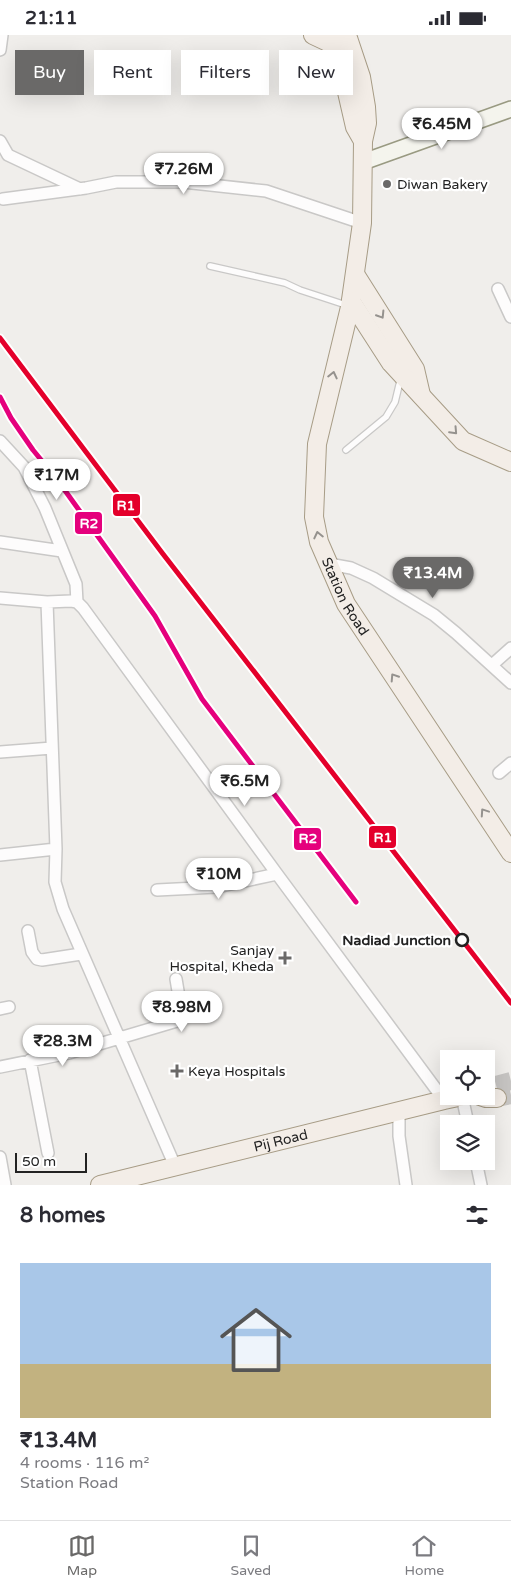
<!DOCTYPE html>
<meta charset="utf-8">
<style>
:root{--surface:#fff;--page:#f2f2f3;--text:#2b2b33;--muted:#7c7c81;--line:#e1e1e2;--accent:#6a6968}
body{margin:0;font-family:"Varela Round",sans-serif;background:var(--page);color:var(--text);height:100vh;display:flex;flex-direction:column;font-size:19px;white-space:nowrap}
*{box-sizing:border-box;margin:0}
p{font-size:16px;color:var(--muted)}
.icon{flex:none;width:28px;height:28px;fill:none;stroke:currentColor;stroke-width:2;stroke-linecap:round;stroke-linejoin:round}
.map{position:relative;height:1150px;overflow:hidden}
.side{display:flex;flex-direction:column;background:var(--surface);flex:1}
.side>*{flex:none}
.top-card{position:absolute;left:15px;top:15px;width:481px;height:45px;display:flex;gap:10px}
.controls{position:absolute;left:440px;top:1015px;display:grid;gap:10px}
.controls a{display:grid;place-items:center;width:55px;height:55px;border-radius:0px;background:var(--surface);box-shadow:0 5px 20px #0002;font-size:25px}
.scale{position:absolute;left:15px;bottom:12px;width:72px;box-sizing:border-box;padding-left:5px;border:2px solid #222;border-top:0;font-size:14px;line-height:18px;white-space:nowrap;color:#222;-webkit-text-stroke:4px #fff;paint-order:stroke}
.price{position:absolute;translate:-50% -42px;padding:0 11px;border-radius:18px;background:#fff;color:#222;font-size:16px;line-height:32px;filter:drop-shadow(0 1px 2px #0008)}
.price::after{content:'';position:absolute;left:50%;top:30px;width:15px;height:11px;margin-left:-8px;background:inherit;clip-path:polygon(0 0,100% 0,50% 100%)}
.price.on{background:var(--accent);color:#fff}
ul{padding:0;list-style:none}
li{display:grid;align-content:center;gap:10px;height:265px;padding:0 20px}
li span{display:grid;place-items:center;height:155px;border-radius:0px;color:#555}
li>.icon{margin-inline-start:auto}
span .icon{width:90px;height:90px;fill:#fffc;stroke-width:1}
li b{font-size:21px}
h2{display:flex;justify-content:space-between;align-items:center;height:60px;padding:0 20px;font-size:21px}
.pill{padding:0 18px;border-radius:0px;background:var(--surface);box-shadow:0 5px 20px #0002;font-size:18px;line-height:45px}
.pill.on{background:var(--accent);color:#fff}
.status{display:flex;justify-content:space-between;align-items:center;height:35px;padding:0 25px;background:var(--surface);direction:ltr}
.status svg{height:14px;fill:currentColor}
.tab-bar{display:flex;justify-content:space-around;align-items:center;height:70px;border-top:1px solid var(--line);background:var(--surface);font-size:14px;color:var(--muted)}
.tab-bar a{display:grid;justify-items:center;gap:2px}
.tab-bar .on{color:var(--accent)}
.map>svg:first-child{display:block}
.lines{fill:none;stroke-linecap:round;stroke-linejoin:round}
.primary-tunnel{stroke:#c7c5c3;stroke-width:18;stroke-dasharray:18 9;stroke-linecap:butt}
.service-casing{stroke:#c9c8c7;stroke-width:8}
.minor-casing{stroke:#c9c8c7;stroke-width:14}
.secondary-casing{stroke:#999a82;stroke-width:18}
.primary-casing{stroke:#a79c86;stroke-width:20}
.service{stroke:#fdfcfc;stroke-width:5.5}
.minor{stroke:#fdfcfc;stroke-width:11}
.secondary{stroke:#f4f4ed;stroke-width:15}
.primary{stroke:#f3ede7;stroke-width:18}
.rail-1-casing{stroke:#fff;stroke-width:9}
.rail-2-casing{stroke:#fff;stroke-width:9}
.rail-1{stroke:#e4002b;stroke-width:5}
.rail-2{stroke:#e5007d;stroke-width:5}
.oneway{stroke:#95928e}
.poi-dot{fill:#6a6968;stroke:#fff;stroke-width:2}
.stop-dot{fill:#fff;stroke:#222;stroke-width:2.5}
.labels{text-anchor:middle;stroke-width:4.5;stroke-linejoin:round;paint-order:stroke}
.poi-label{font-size:14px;fill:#222;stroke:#fff;text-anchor:start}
.street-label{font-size:14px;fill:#222;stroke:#fff}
.stop-label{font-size:14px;font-weight:bold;fill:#222;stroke:#fff;text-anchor:end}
.line-badge{stroke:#fff;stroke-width:2}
.badge-label{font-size:14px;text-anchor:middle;font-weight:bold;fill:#fff}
</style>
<div class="status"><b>21:11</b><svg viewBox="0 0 49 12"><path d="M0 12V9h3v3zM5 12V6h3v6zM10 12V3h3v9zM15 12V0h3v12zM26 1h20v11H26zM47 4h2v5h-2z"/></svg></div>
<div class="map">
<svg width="511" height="1150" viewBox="0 0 511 1150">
<rect width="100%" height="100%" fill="#f0eeeb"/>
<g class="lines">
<path class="primary-tunnel" d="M496,1050L511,1046
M497,1063L511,1060"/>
<defs>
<path id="service" d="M210,231L285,248L300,255L349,271
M346,415L386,382L395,367L401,342"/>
<path id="minor" d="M0,15L2,0
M0,106L8,120L80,154
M3,164L86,153L116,147H183L266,156L362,188
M498,254L511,282
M0,406L24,432L45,473L76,549L77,567
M0,507L62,516
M329,529L351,533L373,543L434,580L456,598L511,648
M0,563L47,567L71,566L77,567L83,573L277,839L444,1065
M47,567L56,814L55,847L63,874L175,1131
M492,630L511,613
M0,717L52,713
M499,738L511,728
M0,820L56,814
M157,855L217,852L277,839
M28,896L32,917L37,924L42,925L81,919
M0,974L9,972
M30,1025L48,1118
M0,1032L69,1018L177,986L182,980L176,944
M462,1061L468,1089
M399,1076V1101L406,1150
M0,1122L5,1150
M476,1126L481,1150"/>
<path id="secondary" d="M363,127L511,74"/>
<g id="primary">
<path d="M313,0L330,8H340"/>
<path id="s1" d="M347,0L361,42L366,72L367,88L363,106L362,188L350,272L317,409L314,482L319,507L346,569L511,818"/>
<path d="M330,8L344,44L355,92L363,106"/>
<path d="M355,239L415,334L421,360"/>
<path d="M351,266L391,328L463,406L511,427"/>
<path d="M480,1061L486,1063H497"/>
<path id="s2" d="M100,1150L444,1065L463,1061"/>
</g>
</defs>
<use href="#service" class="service-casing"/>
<use href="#minor" class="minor-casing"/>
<use href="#secondary" class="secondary-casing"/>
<use href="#primary" class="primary-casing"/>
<use href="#service" class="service"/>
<use href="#minor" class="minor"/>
<use href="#secondary" class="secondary"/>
<use href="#primary" class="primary"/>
<defs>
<path id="rail-1" d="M0,303L163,519L511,968"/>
<path id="rail-2" d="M0,362L11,383L33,415L56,443L155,581L202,664L356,867"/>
</defs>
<use href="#rail-1" class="rail-1-casing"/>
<use href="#rail-2" class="rail-2-casing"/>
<use href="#rail-1" class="rail-1"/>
<use href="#rail-2" class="rail-2"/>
</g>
<defs><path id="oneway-chevron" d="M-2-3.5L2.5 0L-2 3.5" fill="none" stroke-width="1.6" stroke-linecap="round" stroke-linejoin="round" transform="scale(1.25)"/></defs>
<g class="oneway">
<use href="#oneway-chevron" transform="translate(381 280) rotate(58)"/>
<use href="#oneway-chevron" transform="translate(333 340) rotate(-77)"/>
<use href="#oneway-chevron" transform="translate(454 396) rotate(47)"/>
<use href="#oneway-chevron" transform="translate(318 500) rotate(-103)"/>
<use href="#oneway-chevron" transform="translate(394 642) rotate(-123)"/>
<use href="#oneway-chevron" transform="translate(484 777) rotate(-124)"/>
</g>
<g class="poi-dot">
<circle cx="387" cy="149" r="5"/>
<path d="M282.5 915.5h5v5h5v5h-5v5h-5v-5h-5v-5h5z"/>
<path d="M174.5 1028.5h5v5h5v5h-5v5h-5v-5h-5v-5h5z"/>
</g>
<circle class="stop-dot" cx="462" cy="905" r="6"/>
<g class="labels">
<g class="poi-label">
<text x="397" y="154">Diwan Bakery</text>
<text x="274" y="920" text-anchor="end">Sanjay<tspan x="274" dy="16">Hospital, Kheda</tspan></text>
<text x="188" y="1041">Keya Hospitals</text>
</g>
<g class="street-label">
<text dy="5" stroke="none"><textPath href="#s1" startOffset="576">Station Road</textPath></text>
<text dy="5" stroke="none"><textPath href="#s2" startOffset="186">Pij Road</textPath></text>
</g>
<g class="stop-label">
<text x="451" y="910">Nadiad Junction</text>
</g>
</g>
<g class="line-badge">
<rect x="112" y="458" width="29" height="24" rx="5" fill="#e4002b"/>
<rect x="74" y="476" width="29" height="24" rx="5" fill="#e5007d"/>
<rect x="368" y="790" width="29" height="24" rx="5" fill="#e4002b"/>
<rect x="293" y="792" width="29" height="24" rx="5" fill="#e5007d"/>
</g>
<g class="badge-label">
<text x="126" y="475">R1</text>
<text x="89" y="493">R2</text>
<text x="383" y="807">R1</text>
<text x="308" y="808">R2</text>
</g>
</svg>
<div class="controls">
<a><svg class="icon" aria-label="locate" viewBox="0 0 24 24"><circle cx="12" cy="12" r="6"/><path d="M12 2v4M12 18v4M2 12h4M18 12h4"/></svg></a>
<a><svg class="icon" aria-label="layers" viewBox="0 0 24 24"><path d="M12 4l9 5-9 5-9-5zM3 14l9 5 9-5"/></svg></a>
</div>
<div class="scale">50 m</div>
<b class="price" style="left:442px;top:115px">₹6.45M</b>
<b class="price" style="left:184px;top:160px">₹7.26M</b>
<b class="price" style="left:57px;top:466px">₹17M</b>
<b class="price on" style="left:433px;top:564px">₹13.4M</b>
<b class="price" style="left:245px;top:772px">₹6.5M</b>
<b class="price" style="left:219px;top:865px">₹10M</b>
<b class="price" style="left:182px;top:998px">₹8.98M</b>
<b class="price" style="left:63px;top:1032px">₹28.3M</b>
<div class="top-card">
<a class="pill on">Buy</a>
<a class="pill">Rent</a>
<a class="pill">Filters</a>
<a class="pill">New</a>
</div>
</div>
<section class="side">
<h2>8 homes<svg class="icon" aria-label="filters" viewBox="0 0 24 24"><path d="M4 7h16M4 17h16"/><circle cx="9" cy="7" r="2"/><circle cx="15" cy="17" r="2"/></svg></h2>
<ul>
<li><span style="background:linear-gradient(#a9c7e8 65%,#c2b280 0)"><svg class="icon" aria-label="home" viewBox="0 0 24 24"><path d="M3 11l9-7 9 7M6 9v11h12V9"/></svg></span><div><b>₹13.4M</b><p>4 rooms · 116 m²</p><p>Station Road</p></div></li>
</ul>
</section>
<nav class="tab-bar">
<a class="on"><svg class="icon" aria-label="map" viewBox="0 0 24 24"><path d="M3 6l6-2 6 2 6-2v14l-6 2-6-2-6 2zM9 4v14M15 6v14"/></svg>Map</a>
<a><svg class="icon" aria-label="saved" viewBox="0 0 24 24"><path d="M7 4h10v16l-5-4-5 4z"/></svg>Saved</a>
<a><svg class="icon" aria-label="home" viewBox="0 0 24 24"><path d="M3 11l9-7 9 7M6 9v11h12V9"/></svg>Home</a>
</nav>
